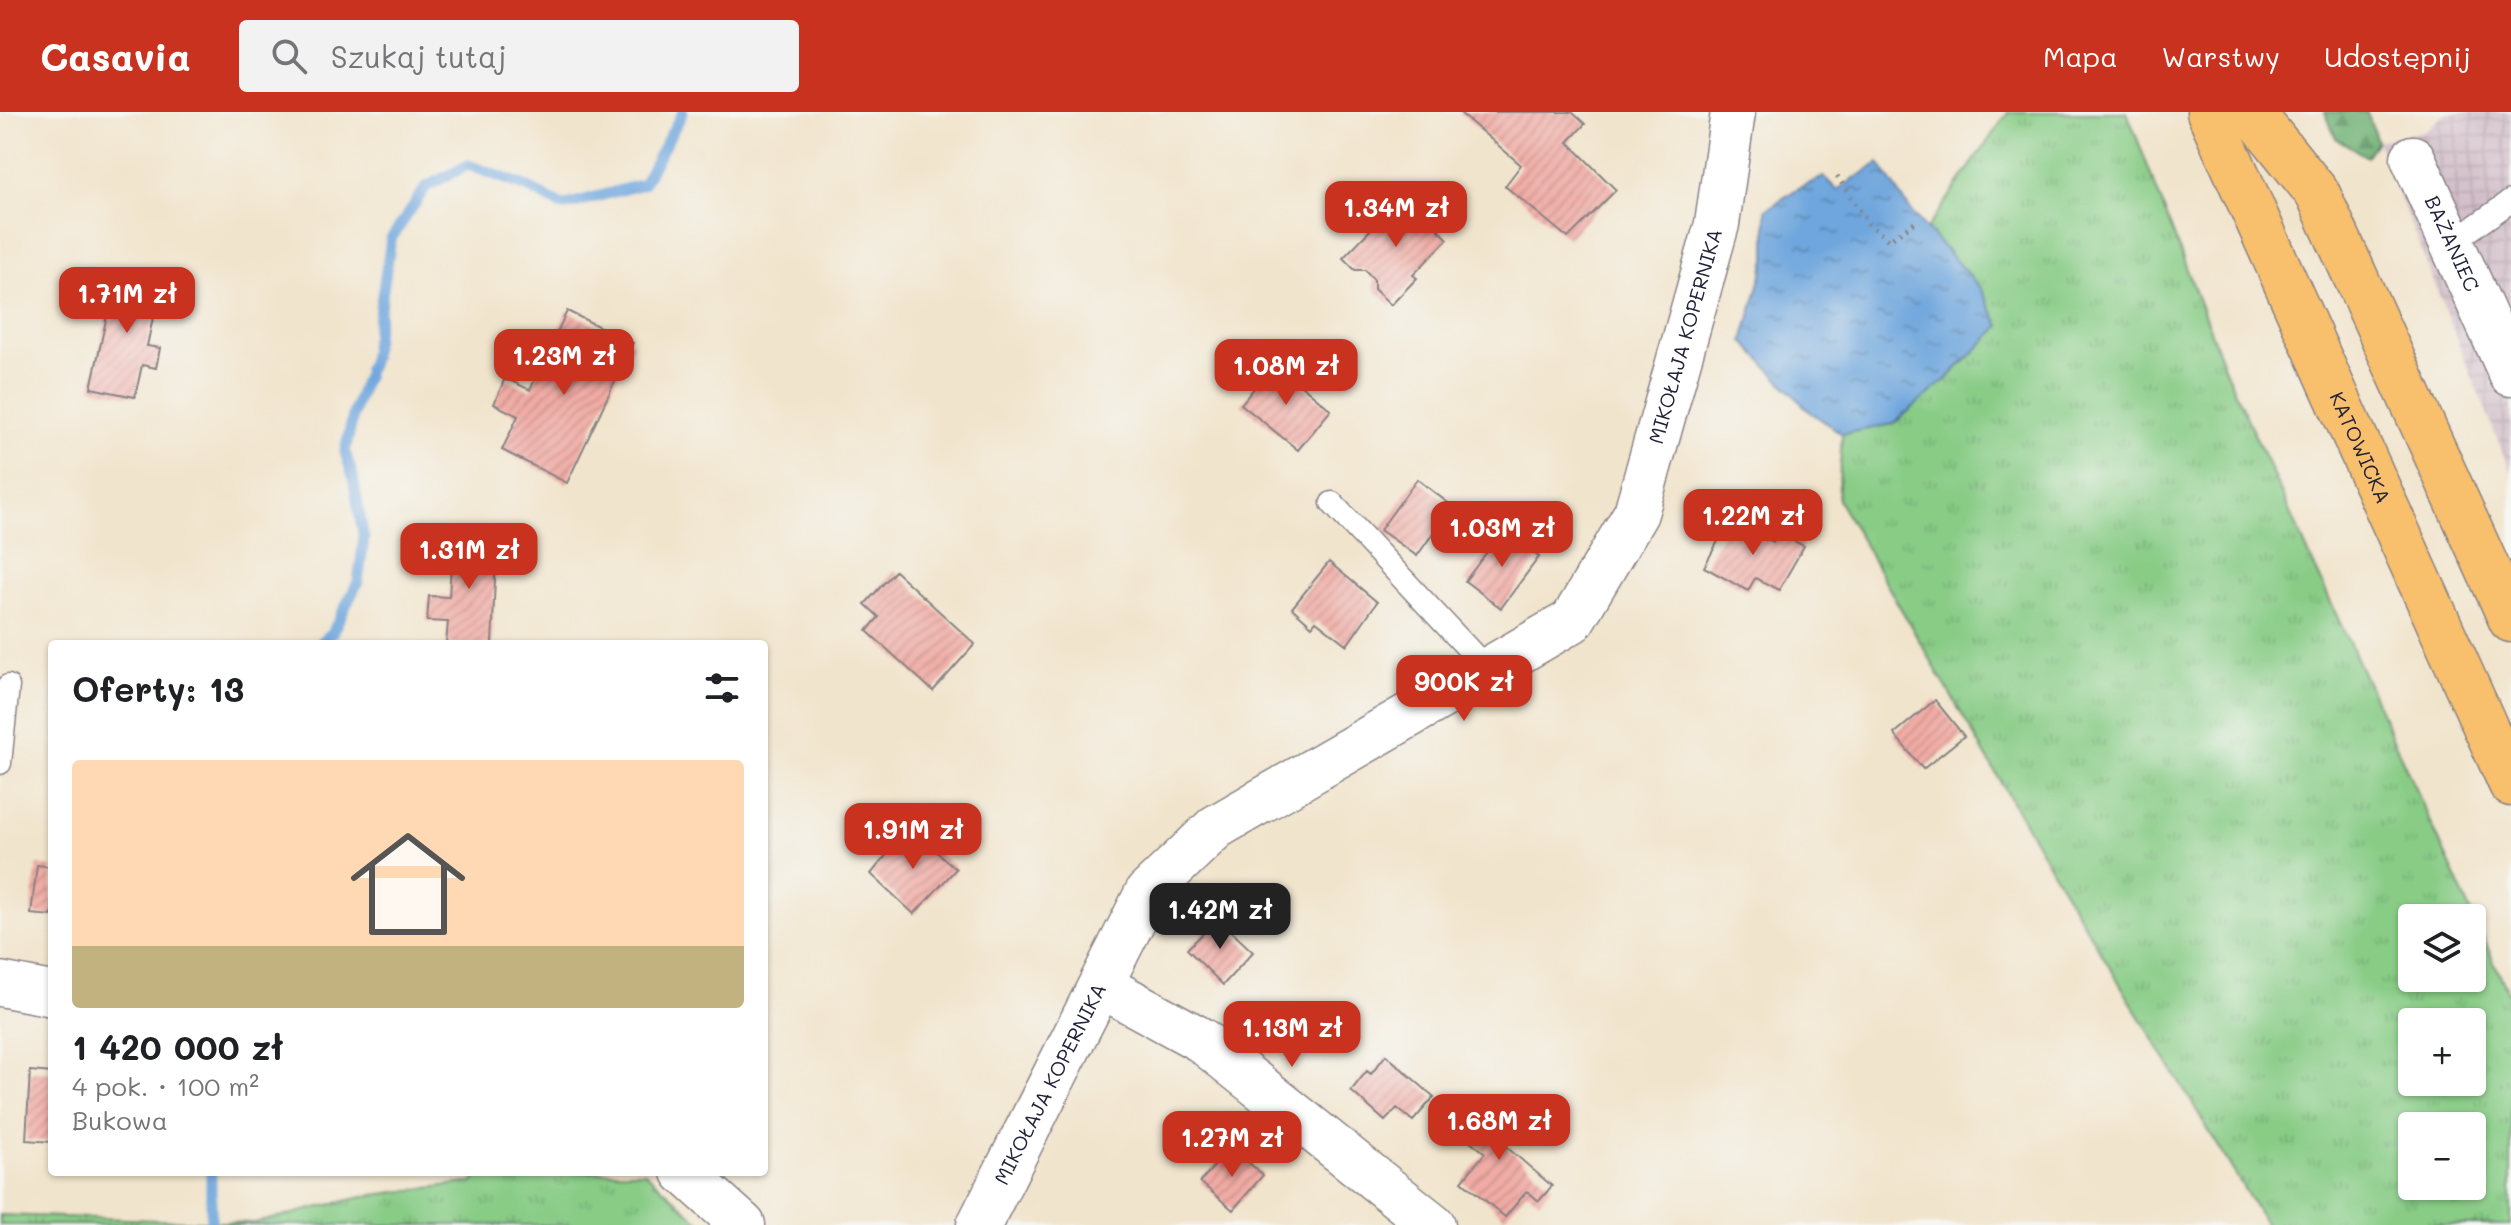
<!DOCTYPE html>
<html lang="pl">
<meta charset="utf-8">
<style>
:root{--surface:#fff;--page:#f2f2f2;--text:#202124;--muted:#757577;--line:#e0e0e0;--accent:#c8321e}
body{margin:0;font-family:Mali,sans-serif;background:var(--page);color:var(--text);height:100vh;display:flex;flex-direction:column;font-size:30px;white-space:nowrap}
*{box-sizing:border-box;margin:0}
p{font-size:26px;color:var(--muted)}
.icon{flex:none;width:44px;height:44px;fill:none;stroke:currentColor;stroke-width:2;stroke-linecap:round;stroke-linejoin:round}
.map{position:relative;flex:1;overflow:hidden}
.panel{position:absolute;left:48px;top:528px;width:720px;height:536px;display:flex;flex-direction:column;background:var(--surface);border-radius:8px;box-shadow:0 2px 6px #0004}
.panel>*{flex:none}
.tools{position:absolute;left:2398px;top:792px;display:grid;gap:16px}
.tools a{display:grid;place-items:center;width:88px;height:88px;border-radius:8px;background:var(--surface);box-shadow:0 2px 6px #0004;font-size:40px}
.price{position:absolute;translate:-50% -68px;padding:0 18px;border-radius:16px;background:var(--accent);color:#fff;font-size:26px;line-height:52px;filter:drop-shadow(0 2px 4px #0008)}
.price::after{content:'';position:absolute;left:50%;top:48px;width:24px;height:18px;margin-left:-12px;background:inherit;clip-path:polygon(0 0,100% 0,50% 100%)}
.price.active{background:#222;color:#fff}
ul{padding:0;list-style:none}
li{display:grid;align-content:center;gap:16px;height:424px;padding:0 24px}
li+li{border-top:2px solid var(--line)}
li span{display:grid;place-items:center;height:248px;border-radius:8px;color:#555}
li>.icon{margin-inline-start:auto}
span .icon{width:144px;height:144px;fill:#fffc;stroke-width:1}
li b{font-size:34px}
h2{display:flex;justify-content:space-between;align-items:center;height:96px;padding:0 24px;font-size:34px}
header{display:flex;align-items:center;gap:48px;box-sizing:border-box;height:112px;padding:0 40px;background:var(--accent);color:#fff}
header strong{font-size:38px}
nav{display:flex;gap:44px;margin-inline-start:auto;font-size:28px}
.search{width:560px;height:72px;background:var(--page);display:flex;align-items:center;gap:20px;box-sizing:border-box;padding:0 28px;border-radius:8px;color:var(--muted);font-size:30px}
.map>svg:first-child{display:block}
.industrial{fill:url(#industrial-grid)}
.grass{fill:url(#grass-tufts);stroke:#557760;stroke-width:2;fill-rule:evenodd}
.forest{fill:url(#forest-firs);stroke:#486957;stroke-width:2}
.water{fill:url(#water-ripples);stroke:#48648c;stroke-width:2}
.lines{fill:none;stroke-linecap:round;stroke-linejoin:round}
.stream{stroke:#6ea6dd;stroke-width:11}
.building{fill:url(#building-hatch)}
.service-casing{stroke:#8a8384;stroke-width:25}
.minor-casing{stroke:#8a8384;stroke-width:47}
.primary-casing{stroke:#8a8384;stroke-width:47}
.path{stroke:#8a8384;stroke-width:5;stroke-dasharray:2 6;stroke-linecap:butt}
.service{stroke:#fff;stroke-width:22}
.minor{stroke:#fff;stroke-width:44}
.primary{stroke:#f8bf6c;stroke-width:44}
.labels{text-anchor:middle;stroke-width:7;stroke-linejoin:round;paint-order:stroke}
.street-label{font-size:20px;fill:#22223b;stroke:#f6f6f2}
</style>
<header>
<strong>Casavia</strong>
<div class="search"><svg class="icon" aria-label="search" viewBox="0 0 24 24"><circle cx="10" cy="10" r="6"/><path d="M15 15l6 6"/></svg>Szukaj tutaj</div>
<nav><a>Mapa</a><a>Warstwy</a><a>Udostępnij</a></nav>
</header>
<div class="map">
<svg width="2511" height="1113" viewBox="0 0 2511 1113">
<defs>
<pattern id="industrial-grid" width="8" height="8" patternUnits="userSpaceOnUse" patternTransform="scale(2)"><rect width="8" height="8" fill="#d2bdc8"/><path d="M0 4h8M4 0v8" fill="none" stroke="#b4a2ad"/></pattern>
<pattern id="grass-tufts" width="24" height="20" patternUnits="userSpaceOnUse" patternTransform="scale(2)"><rect width="24" height="20" fill="#88cc86"/><path d="M3 7l-1-3M5 7V3M7 7l1-3M15 17l-1-3M17 17v-4M19 17l1-3" fill="none" stroke="#75af75"/></pattern>
<pattern id="forest-firs" width="22" height="20" patternUnits="userSpaceOnUse" patternTransform="scale(2)"><rect width="22" height="20" fill="#6eb073"/><path d="M5 1l3.5 6h-7zM16 11l3.5 6h-7z" fill="#5a8f60"/></pattern>
<pattern id="water-ripples" width="26" height="14" patternUnits="userSpaceOnUse" patternTransform="scale(2)"><rect width="26" height="14" fill="#6ea6dd"/><path d="M2 4q2-2 4 0t4 0M15 11q2-2 4 0t4 0" fill="none" stroke="#5a87b4"/></pattern>
<pattern id="building-hatch" width="6" height="6" patternUnits="userSpaceOnUse" patternTransform="scale(2)"><rect width="6" height="6" fill="#f0aba4"/><path d="M-1 1l2-2M0 6l6-6M5 7l2-2" fill="none" stroke="#ce938e"/></pattern>
</defs>
<rect width="100%" height="100%" fill="#f6f6f2"/>
<filter id="ink" filterUnits="userSpaceOnUse"><feTurbulence type="fractalNoise" baseFrequency=".0125" numOctaves="2"/><feDisplacementMap in="SourceGraphic" scale="16" xChannelSelector="R" yChannelSelector="G"/><feConvolveMatrix kernelMatrix="1 2 1 2 8 2 1 2 1" color-interpolation-filters="sRGB"/></filter>
<filter id="wash" filterUnits="userSpaceOnUse"><feTurbulence type="fractalNoise" baseFrequency=".006" numOctaves="4" result="noise"/><feDisplacementMap in="SourceGraphic" scale="32" xChannelSelector="R" yChannelSelector="G"/><feGaussianBlur stdDeviation="1.8" result="paint"/><feColorMatrix in="noise" values="0 0 0 0 0 0 0 0 0 0 0 0 0 0 0 0 0 1.4 0 .05"/><feComposite in="paint" operator="in"/></filter>
<g filter="url(#wash)">
<rect width="100%" height="100%" fill="#f1e4cc"/>
<path class="industrial" d="M2448,0H2511V361L2377,29L2424,19Z"/>
<path class="grass" d="M2008,0H2127L2226,260L2511,887V1113H2266L2068,786L1838,388L1842,322L1893,312L1948,266L2000,214L1981,177L1927,117ZM2412,806H2472V866H2412ZM2412,910H2472V970H2412ZM2412,1014H2472V1074H2412Z
M476,1060H645L703,1113H0V1103L255,1111L366,1084L474,1070Z"/>
<path class="forest" d="M2325,0H2367L2377,29L2367,45L2336,26Z"/>
<path class="water" d="M1879,51L1913,102L1981,177L2000,214L1948,266L1893,312L1842,322L1809,299L1743,229L1766,148V98L1797,77L1824,65L1837,78Z"/>
<g class="lines">
<path class="stream" d="M319,532L332,521L358,470L364,427L353,365L345,340L354,299L372,247L391,127L426,75L468,53L525,74L563,94L643,72L683,0
M211,1113V1060"/>
</g>
<g id="blocks">
<path class="building" d="M1459,0H1572L1585,12L1568,30L1616,78L1568,126L1505,74L1521,53Z
M1404,83L1448,127L1413,163L1417,166L1391,193L1374,177V168L1365,158H1355L1343,146Z
M117,158L161,168L147,234L160,236L156,256L142,253L135,285L91,276Z
M567,199L633,231L567,371L502,338L518,304L494,292L505,266L530,278Z
M1275,251L1331,298L1298,338L1241,292Z
M1417,367L1452,394L1417,444L1380,418Z
M1730,407L1773,430L1778,421L1804,434L1779,478L1755,466L1748,479L1704,455Z
M1503,419L1539,445L1501,496L1465,469Z
M453,421L497,423L492,532H446L448,510L427,509L429,484L449,485Z
M1329,450L1377,490L1347,533L1316,509L1312,514L1292,496Z
M895,459L975,532L933,579L867,519L879,505L865,492Z
M1935,588L1964,624L1923,657L1894,622Z
M909,715L956,757L914,802L871,762Z
M37,753L52,755V804L31,802Z
M1218,807L1253,840L1223,873L1187,837Z
M1386,943L1434,985L1413,1009L1397,996L1385,1009L1351,979L1367,959L1371,962Z
M30,959L52,961V1030L26,1028Z
M1485,987L1518,1014L1503,1032L1552,1074L1539,1089L1527,1079L1505,1105L1462,1069L1485,1041L1458,1019Z
M1231,1035L1263,1063L1233,1098L1200,1070Z"/>
</g>
</g>
<g filter="url(#ink)">
<use href="#blocks" fill-opacity="0" stroke="#8a8384" stroke-width="2"/>
<g class="lines">
<defs>
<path id="service" d="M2451,131L2511,89
M1332,391L1488,558
M0,651L8,574"/>
<g id="minor">
<path id="s1" d="M2413,46L2511,262"/>
<path d="M0,872L52,882"/>
<path d="M1102,874L1201,928L1433,1113"/>
<path d="M684,1060L743,1113"/>
<path id="s2" d="M979,1113L1147,781L1216,715L1572,509L1636,401L1717,112L1733,0"/>
</g>
<g id="primary">
<path id="s3" d="M2209,0L2511,672"/>
<path d="M2252,0L2318,82L2511,508"/>
</g>
</defs>
<use href="#service" class="service-casing"/>
<use href="#minor" class="minor-casing"/>
<use href="#primary" class="primary-casing"/>
<path class="path" d="M1837,64L1869,112L1888,128L1919,108"/>
<use href="#service" class="service"/>
<use href="#minor" class="minor"/>
<use href="#primary" class="primary"/>
</g>
</g>
<g class="labels">
<g class="street-label">
<text dy="7" stroke="none"><textPath href="#s1" startOffset="94">BAŻANIEC</textPath></text>
<text dy="7" stroke="none"><textPath href="#s2" startOffset="1188">MIKOŁAJA KOPERNIKA</textPath></text>
<text dy="7" stroke="none"><textPath href="#s3" startOffset="368">KATOWICKA</textPath></text>
<text dy="7" stroke="none"><textPath href="#s2" startOffset="158">MIKOŁAJA KOPERNIKA</textPath></text>
</g>
</g>
</svg>
<div class="tools">
<a><svg class="icon" aria-label="layers" viewBox="0 0 24 24"><path d="M12 4l9 5-9 5-9-5zM3 14l9 5 9-5"/></svg></a>
<a>+</a>
<a>−</a>
</div>
<b class="price" style="left:1396px;top:137px">1.34M zł</b>
<b class="price" style="left:127px;top:223px">1.71M zł</b>
<b class="price" style="left:564px;top:285px">1.23M zł</b>
<b class="price" style="left:1286px;top:295px">1.08M zł</b>
<b class="price" style="left:1753px;top:445px">1.22M zł</b>
<b class="price" style="left:1502px;top:457px">1.03M zł</b>
<b class="price" style="left:469px;top:479px">1.31M zł</b>
<b class="price" style="left:1464px;top:611px">900K zł</b>
<b class="price" style="left:913px;top:759px">1.91M zł</b>
<b class="price active" style="left:1220px;top:839px">1.42M zł</b>
<b class="price" style="left:1292px;top:957px">1.13M zł</b>
<b class="price" style="left:1499px;top:1050px">1.68M zł</b>
<b class="price" style="left:1232px;top:1067px">1.27M zł</b>
<section class="panel">
<h2>Oferty: 13<svg class="icon" aria-label="filters" viewBox="0 0 24 24"><path d="M4 7h16M4 17h16"/><circle cx="9" cy="7" r="2"/><circle cx="15" cy="17" r="2"/></svg></h2>
<ul>
<li><span style="background:linear-gradient(#ffd9b3 75%,#c2b280 0)"><svg class="icon" aria-label="home" viewBox="0 0 24 24"><path d="M3 11l9-7 9 7M6 9v11h12V9"/></svg></span><div><b>1 420 000 zł</b><p>4 pok. · 100 m²</p><p>Bukowa</p></div></li>
</ul>
</section>
</div>
